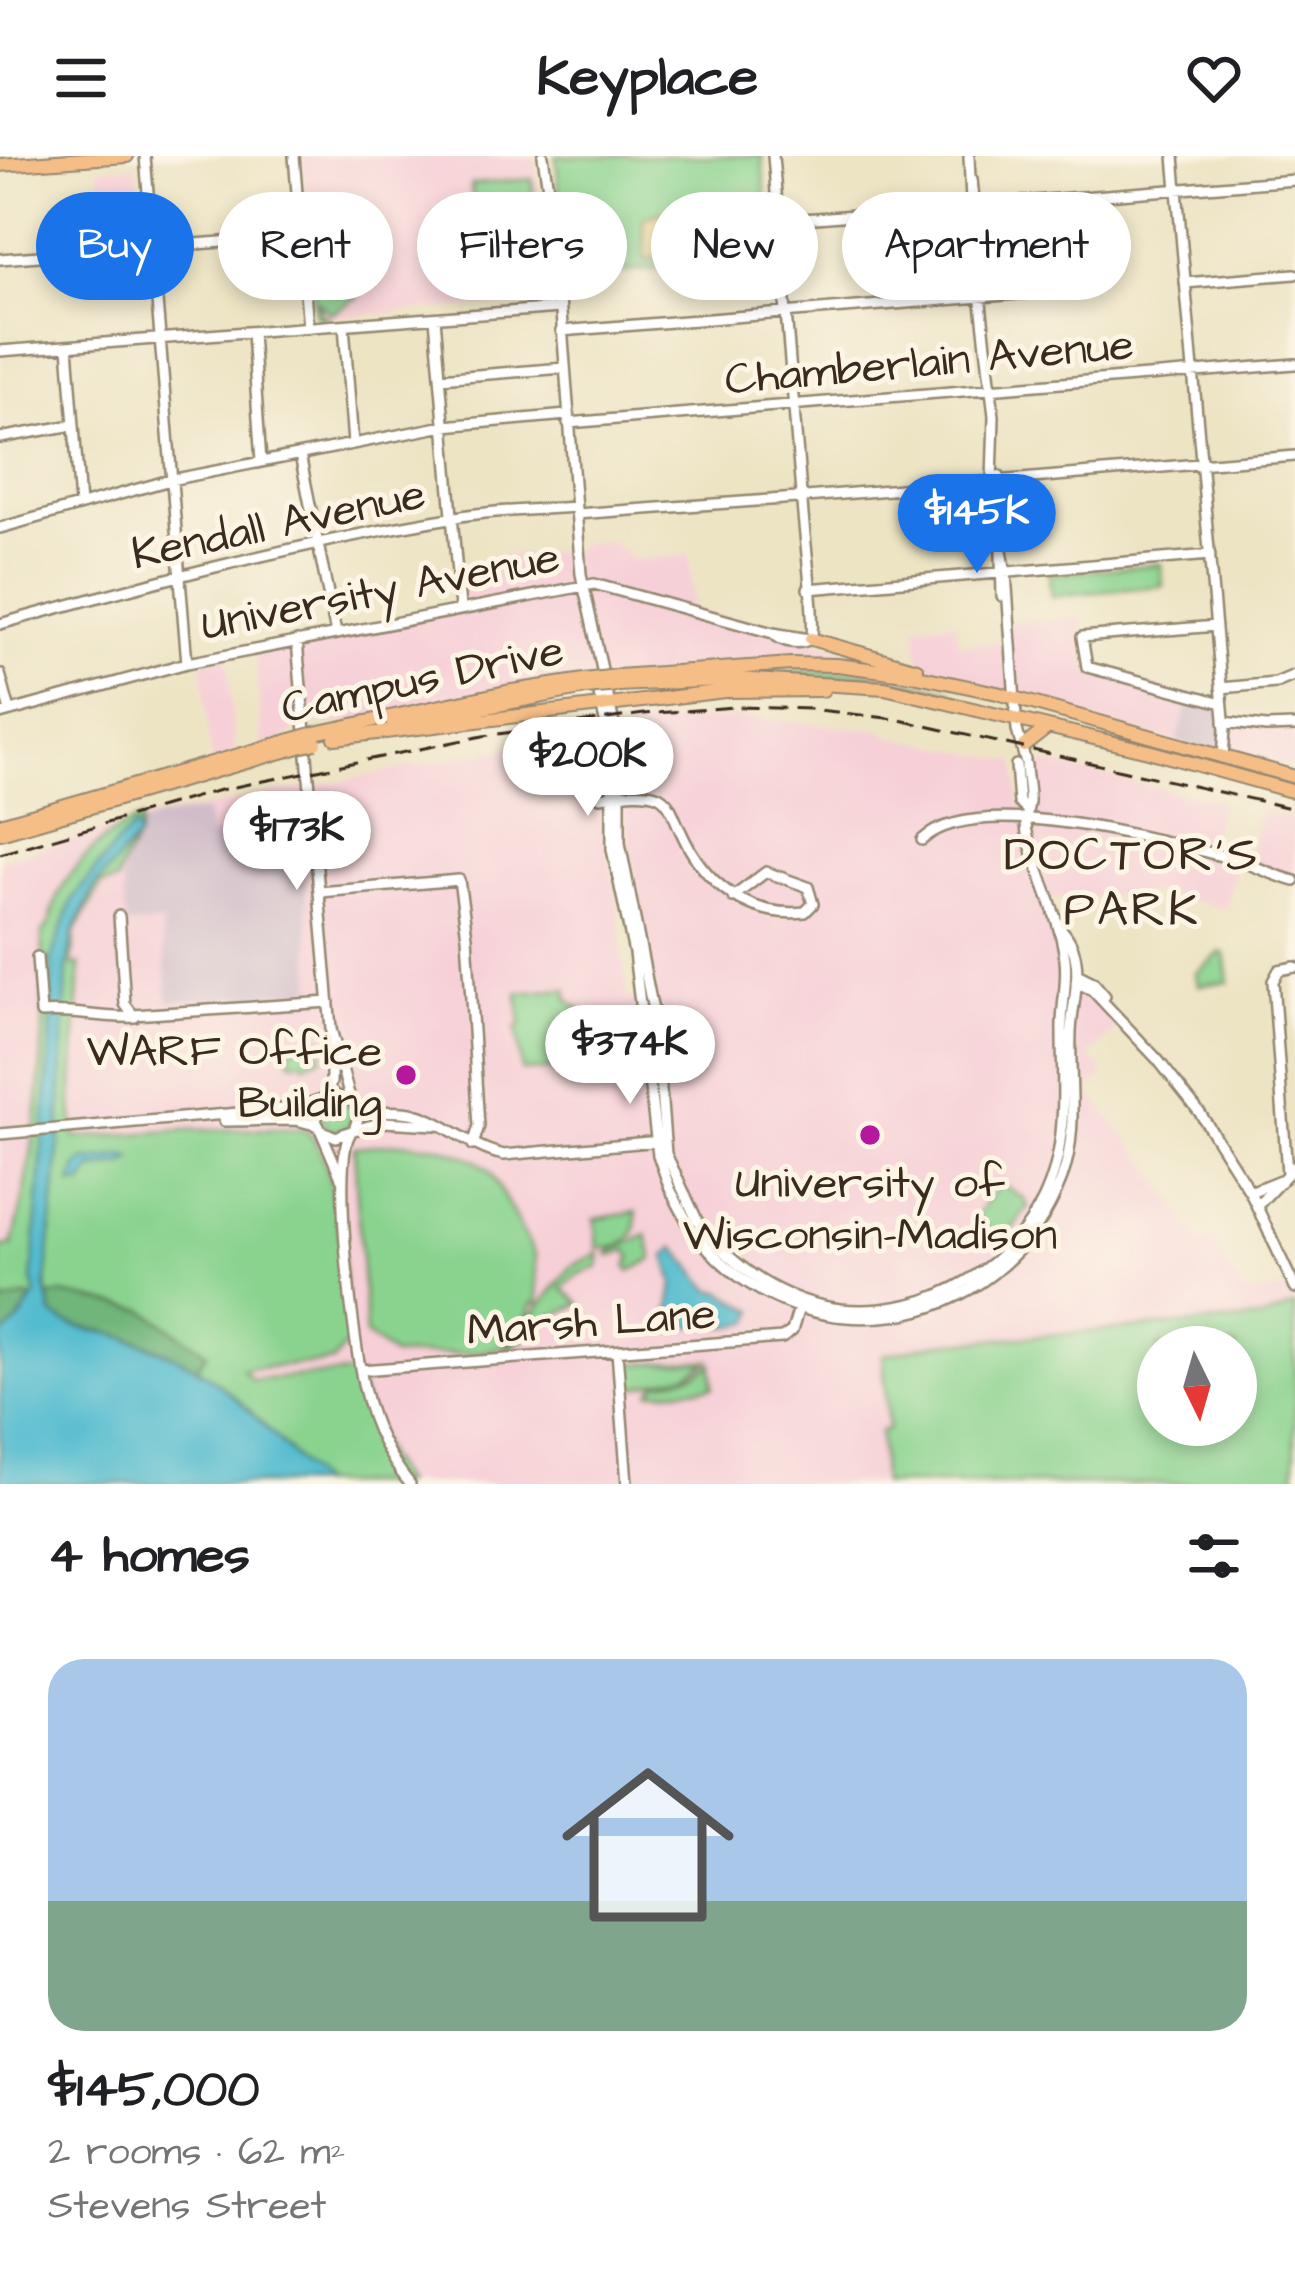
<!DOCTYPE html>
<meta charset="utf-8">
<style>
:root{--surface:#fff;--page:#f2f2f2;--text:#202124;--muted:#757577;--accent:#1a73e8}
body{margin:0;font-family:"Architects Daughter",sans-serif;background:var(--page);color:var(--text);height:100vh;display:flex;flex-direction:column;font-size:45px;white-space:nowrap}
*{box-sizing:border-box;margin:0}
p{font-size:39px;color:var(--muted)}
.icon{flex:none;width:66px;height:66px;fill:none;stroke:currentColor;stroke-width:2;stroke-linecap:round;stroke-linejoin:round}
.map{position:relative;height:1328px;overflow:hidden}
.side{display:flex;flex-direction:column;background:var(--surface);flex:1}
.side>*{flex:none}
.banner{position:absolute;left:36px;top:36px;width:1224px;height:108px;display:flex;gap:24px}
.needle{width:78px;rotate:175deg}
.controls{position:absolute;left:1137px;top:1170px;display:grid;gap:24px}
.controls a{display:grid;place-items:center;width:120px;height:120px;border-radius:50%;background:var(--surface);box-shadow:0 6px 18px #0003;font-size:60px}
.price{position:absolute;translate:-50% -102px;padding:0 27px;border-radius:42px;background:#fff;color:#222;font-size:39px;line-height:78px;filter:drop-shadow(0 3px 6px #0008)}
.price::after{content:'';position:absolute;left:50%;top:72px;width:36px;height:27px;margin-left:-18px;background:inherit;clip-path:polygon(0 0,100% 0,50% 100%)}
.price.current{background:var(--accent);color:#fff}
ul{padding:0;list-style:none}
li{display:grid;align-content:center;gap:24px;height:636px;padding:0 48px}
li span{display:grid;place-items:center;height:372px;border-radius:36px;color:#555}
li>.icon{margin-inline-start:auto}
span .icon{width:216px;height:216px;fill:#fffc;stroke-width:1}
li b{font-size:51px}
h2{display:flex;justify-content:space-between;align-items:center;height:144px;padding:0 48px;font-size:51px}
.chip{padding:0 42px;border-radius:54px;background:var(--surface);box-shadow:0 6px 18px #0003;font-size:42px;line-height:108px}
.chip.current{background:var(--accent);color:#fff}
header{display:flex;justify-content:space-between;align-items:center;height:156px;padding:0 48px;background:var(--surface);font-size:54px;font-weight:800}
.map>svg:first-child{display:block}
.built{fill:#f6cfd7;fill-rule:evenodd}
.industrial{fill:#d1bdc9}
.green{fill:#8ad38f;stroke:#627e56;stroke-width:3;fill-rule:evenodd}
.forest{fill:#6fb57a;stroke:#55704c;stroke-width:3}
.sand{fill:#eeda9e;stroke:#94825e;stroke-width:3}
.water{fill:#52bccf;stroke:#467376;stroke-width:3}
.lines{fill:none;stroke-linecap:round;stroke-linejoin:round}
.minor-casing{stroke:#948771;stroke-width:14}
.major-casing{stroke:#948771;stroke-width:16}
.minor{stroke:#fff;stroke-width:9}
.major{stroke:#f6be87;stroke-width:12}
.rail{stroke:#3b2a1e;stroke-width:3;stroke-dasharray:18 9;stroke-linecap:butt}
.major-bridge-casing{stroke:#948771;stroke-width:16;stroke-linecap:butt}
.major-bridge{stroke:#f6be87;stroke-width:12}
.poi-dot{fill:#b5179e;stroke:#fcf5e5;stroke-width:4.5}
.labels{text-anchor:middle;stroke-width:10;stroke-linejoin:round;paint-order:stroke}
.street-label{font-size:45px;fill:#3b2a1e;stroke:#fcf5e5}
.poi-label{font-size:45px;fill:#3b2a1e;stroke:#fcf5e5;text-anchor:end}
.neighbourhood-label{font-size:48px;letter-spacing:3px;fill:#3b2a1e;stroke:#fcf5e5}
</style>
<header><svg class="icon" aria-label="menu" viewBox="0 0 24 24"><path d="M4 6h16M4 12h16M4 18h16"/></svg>Keyplace<svg class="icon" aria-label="heart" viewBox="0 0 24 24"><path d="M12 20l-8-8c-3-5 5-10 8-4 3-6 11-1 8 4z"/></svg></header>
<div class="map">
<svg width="1295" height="1328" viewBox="0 0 1295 1328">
<rect width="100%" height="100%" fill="#fcf5e5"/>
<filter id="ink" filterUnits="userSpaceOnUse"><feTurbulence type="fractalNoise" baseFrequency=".00833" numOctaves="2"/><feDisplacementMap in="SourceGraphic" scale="24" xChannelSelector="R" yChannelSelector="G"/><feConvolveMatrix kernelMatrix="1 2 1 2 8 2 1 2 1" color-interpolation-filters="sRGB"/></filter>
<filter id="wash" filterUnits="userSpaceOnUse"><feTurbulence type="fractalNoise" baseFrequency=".004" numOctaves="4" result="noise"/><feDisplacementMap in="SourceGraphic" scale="48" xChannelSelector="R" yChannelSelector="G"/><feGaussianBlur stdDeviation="2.7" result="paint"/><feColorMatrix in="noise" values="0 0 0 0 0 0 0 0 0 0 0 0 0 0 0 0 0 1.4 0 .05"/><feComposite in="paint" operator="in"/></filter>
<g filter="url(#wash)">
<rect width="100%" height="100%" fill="#ede4c4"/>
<path class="built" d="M303,0H536L548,145L316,162Z
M137,9L140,45L102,48L99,12Z
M610,385L633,404L689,399L693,454L920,513L916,469L955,466L958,488L1008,485V467L1081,462L1085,509L1190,541L1177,586L940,524L791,508L372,564L324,567L305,556L290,580L262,592L255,493L459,452L456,416L495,413V401L578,394V388Z
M227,499L235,599L211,606L202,504Z
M750,562L878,574L892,581L1016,606L1019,647L1025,652V607L1049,608L1220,645L1207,697L1236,704L1226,753L1153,736L1049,744L1026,681L1027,695L1058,785L1060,826L1089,834L1120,870L1089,900L1105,917L1088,935L1144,1002L1201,1087L1211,1082L1245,1138L1290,1134L1295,1144V1328H319L206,1219L158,1193L56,1163L48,1140L0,1182V704L141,664L598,574L604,600L606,696L617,740L627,842L656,841L625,662L627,596L624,569ZM1158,1191H1236V1269H1158Z
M1229,569L1295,571V613L1236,596L1231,591Z
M1260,654L1295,662V725L1248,709Z"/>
<path class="industrial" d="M1190,541L1222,547L1223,600L1177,586Z
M206,655L210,680L301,673L313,834L168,846L162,767L126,770L121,710L141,678V669L161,661Z"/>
<path class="green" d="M556,0H762L771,108L732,105L566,122Z
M532,23L542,141L481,146L471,28Z
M341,40L343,67L327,70L311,42Z
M343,82L347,119L336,121L337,139L357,138V142L331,157L316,144L321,157L327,161L319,162L315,158L313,131L318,89Z
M1161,408L1163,430L1051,440L1049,418Z
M750,514L861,516L954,536L884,525L700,520Z
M141,664C141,688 120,703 117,726L101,729L75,776L72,809H80L72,947L75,982L185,974L302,973C342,990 345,1148 349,1191L343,1192L333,1206L242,1213L252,1224L354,1217L385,1300L403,1328H319C270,1276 223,1218 155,1192C122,1179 88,1176 56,1163L48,1140L0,1182V1091L12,1090C39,988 47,882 42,778C52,767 52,755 57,742C70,710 109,673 141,664Z
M1221,796L1225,798L1229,826L1198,829L1196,817Z
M567,833L568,844L580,853L584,907L577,913L522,915L516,872L521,870L518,837Z
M320,882L322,901L305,908L304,905L291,906L289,892L294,891V885Z
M322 960a15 15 0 1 1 30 0a15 15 0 1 1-30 0Z
M399,987L438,990L476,1004L490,1015L535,1099L538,1147L532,1148C530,1164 514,1186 498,1192C479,1200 417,1198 393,1200L366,1179L354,991Z
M1000,1027L1024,1043L1028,1050L1008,1079L1000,1073L996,1078L975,1062Z
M636,1056C639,1082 624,1094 598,1092L595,1063Z
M647,1079L653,1103L630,1115L627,1110L632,1101L627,1094L609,1100V1096Z
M599,1097V1111L579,1118L562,1132L580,1148L536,1168L529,1182L505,1194L571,1111Z
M1295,1150V1328H882L880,1275L888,1273L883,1199L939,1187L1261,1163ZM1158,1191H1236V1269H1158Z
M709,1205L688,1218L631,1233L630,1208Z
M712,1208L713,1231L651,1236L656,1228L695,1218Z"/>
<path class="forest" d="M62,1138L144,1154L207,1197L195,1213C171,1198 143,1185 116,1178C93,1172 72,1173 52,1159L49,1140Z
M25,1141H33L18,1166L0,1182V1147Z"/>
<path class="sand" d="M661,56C681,60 693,77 684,97L646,104L643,62Z"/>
<path class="water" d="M135,671L139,680L95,730L74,775L67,812L59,994L46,1130L52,1158C70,1173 91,1173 113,1178C127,1181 143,1188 157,1193C223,1216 272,1278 319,1328H0V1182L18,1166L36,1138L32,1125L51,877V804L73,742L119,685Z
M124,1000L132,1003L126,1008L92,1013L83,1028H72L77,1010L84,1005Z
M675,1091L711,1134L722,1136L755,1155L751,1165C725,1178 699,1162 674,1175L669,1161L674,1127L666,1100Z"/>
</g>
<g filter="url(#ink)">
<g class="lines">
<defs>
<path id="minor" d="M145,0L187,507
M294,0L308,172
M543,0L555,78L581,418L620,595V687L656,870L666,998L697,1064
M773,0L801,337
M969,0L972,68L994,260L992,325L998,357
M1174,0L1225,574L1223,600
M972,24L977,72
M778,65L1295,24
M0,103L300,80
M1185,127L1295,118
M435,162L460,452
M344,169L353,288
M561,175L1091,132
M252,177L261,306
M68,190L80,349
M0,195L559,152
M440,222L564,212
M568,267L1295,208
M0,282L73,269
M300,299L336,477
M999,320L1002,440
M806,341L801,337L797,342L802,346L806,341L1295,300
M802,346C803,371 817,470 811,483
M576,358L797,342
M0,372L170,324L444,270L567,259
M1000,383L1006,417L1017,574L1025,604
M808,433L1210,399
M0,468C151,426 302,386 456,361C495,354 536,354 575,351
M1216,470L1082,481L1087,511L1222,547
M773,477L809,483
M297,485L331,873V926L327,941
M0,518L10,555
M597,529L612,597V693L634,797L658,999L670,1033L690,1071
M1221,532L1276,527L1295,519
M0,558L187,507L594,428L773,477C782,487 799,489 811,483
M1224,566L1266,571L1295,570
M1016,609L1019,647L1025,652
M600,641C617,639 639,633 656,639C671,644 674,663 681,676C704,727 748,762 805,756L813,748L808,731L766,716L733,741
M922,684C976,633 1166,685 1233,703C1254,709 1274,720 1295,725
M320,736L459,724L467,780L478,954L479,970L473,989
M119,760L125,848L133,859L329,846
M37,801L41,857C74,854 103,863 135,861
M1077,818L1093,826L1105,840
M1076,826L1092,834L1158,904L1200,957L1250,1036L1295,1132
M331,873L350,942
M321,946L316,964L341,1022
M357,950C376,959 395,953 415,958C446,966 470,992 504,999L660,985
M224,965L296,964L319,970
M354,974L384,966L435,969
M0,978L295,952L334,939L354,946L359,959L354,974L336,981L323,975
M350,978C331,1010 354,1194 365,1236C373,1270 388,1301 410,1328
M1287,1017L1273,825L1279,814L1295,811
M1250,1036L1280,1024
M1257,1050L1295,1010
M700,1068C742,1124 809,1161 881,1153C964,1144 1039,1087 1057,1003C1066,962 1062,918 1062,876C1061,852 1068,826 1065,803C1060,761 1039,722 1028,681C1024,667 1027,658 1029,646C1030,635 1026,620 1026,609
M693,1074C794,1211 1002,1183 1062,1022C1079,975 1069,926 1071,877C1072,842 1089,801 1060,772
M617,1195L627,1328
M361,1214L782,1182L792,1175L800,1148"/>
<path id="major" d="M0,9L127,0
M811,483L917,513
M617,520L791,508L837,509L913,519L997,537L1295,621
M619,529L738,523L885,532L1148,595L1295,636
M393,569L586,532
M315,577L506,536L584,524
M335,582L725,535L823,534
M1024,590L1047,572
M0,668L298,582
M0,677L299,591"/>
</defs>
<use href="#minor" class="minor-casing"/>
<use href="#major" class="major-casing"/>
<use href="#minor" class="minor"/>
<use href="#major" class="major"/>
<path class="rail" d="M0,698L220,634L483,580L644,558L735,551L810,553L895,563L1295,653"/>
<defs>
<path id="major-bridge" d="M584,524L617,520
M586,532L619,529
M298,582L315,577
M299,591L316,587"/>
</defs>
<use href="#major-bridge" class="major-bridge-casing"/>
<use href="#major-bridge" class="major-bridge"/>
</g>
</g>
<g class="poi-dot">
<circle cx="406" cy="919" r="12"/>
<circle cx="870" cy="979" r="12"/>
</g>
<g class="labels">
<g class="street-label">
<text transform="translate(929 204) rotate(-5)" y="16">Chamberlain Avenue</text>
<text transform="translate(278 366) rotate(-12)" y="16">Kendall Avenue</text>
<text transform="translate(380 433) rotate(-11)" y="16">University Avenue</text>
<text transform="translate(422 521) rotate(-12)" y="16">Campus Drive</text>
<text transform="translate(591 1164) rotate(-4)" y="16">Marsh Lane</text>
</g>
<g class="poi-label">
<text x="382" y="909">WARF Office<tspan x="382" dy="52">Building</tspan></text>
<text x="870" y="1041" text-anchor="middle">University of<tspan x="870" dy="52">Wisconsin-Madison</tspan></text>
</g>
<g class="neighbourhood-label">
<text x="1132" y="714">DOCTOR'S<tspan x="1132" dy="55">PARK</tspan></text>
</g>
</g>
</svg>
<div class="controls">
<a><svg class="needle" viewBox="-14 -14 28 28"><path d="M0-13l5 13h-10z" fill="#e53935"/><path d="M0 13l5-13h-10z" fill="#757577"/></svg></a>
</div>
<b class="price current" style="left:977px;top:420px">$145K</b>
<b class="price" style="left:588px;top:663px">$200K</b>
<b class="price" style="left:297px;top:737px">$173K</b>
<b class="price" style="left:630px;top:951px">$374K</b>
<div class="banner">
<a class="chip current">Buy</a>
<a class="chip">Rent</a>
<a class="chip">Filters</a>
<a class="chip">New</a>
<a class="chip">Apartment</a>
</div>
</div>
<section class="side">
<h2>4 homes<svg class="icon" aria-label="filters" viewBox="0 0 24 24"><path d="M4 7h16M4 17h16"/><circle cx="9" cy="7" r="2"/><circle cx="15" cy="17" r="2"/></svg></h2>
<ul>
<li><span style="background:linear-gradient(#a9c7e8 65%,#7fa58c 0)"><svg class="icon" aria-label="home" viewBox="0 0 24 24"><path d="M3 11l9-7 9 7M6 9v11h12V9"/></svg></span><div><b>$145,000</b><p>2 rooms · 62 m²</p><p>Stevens Street</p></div></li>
</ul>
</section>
